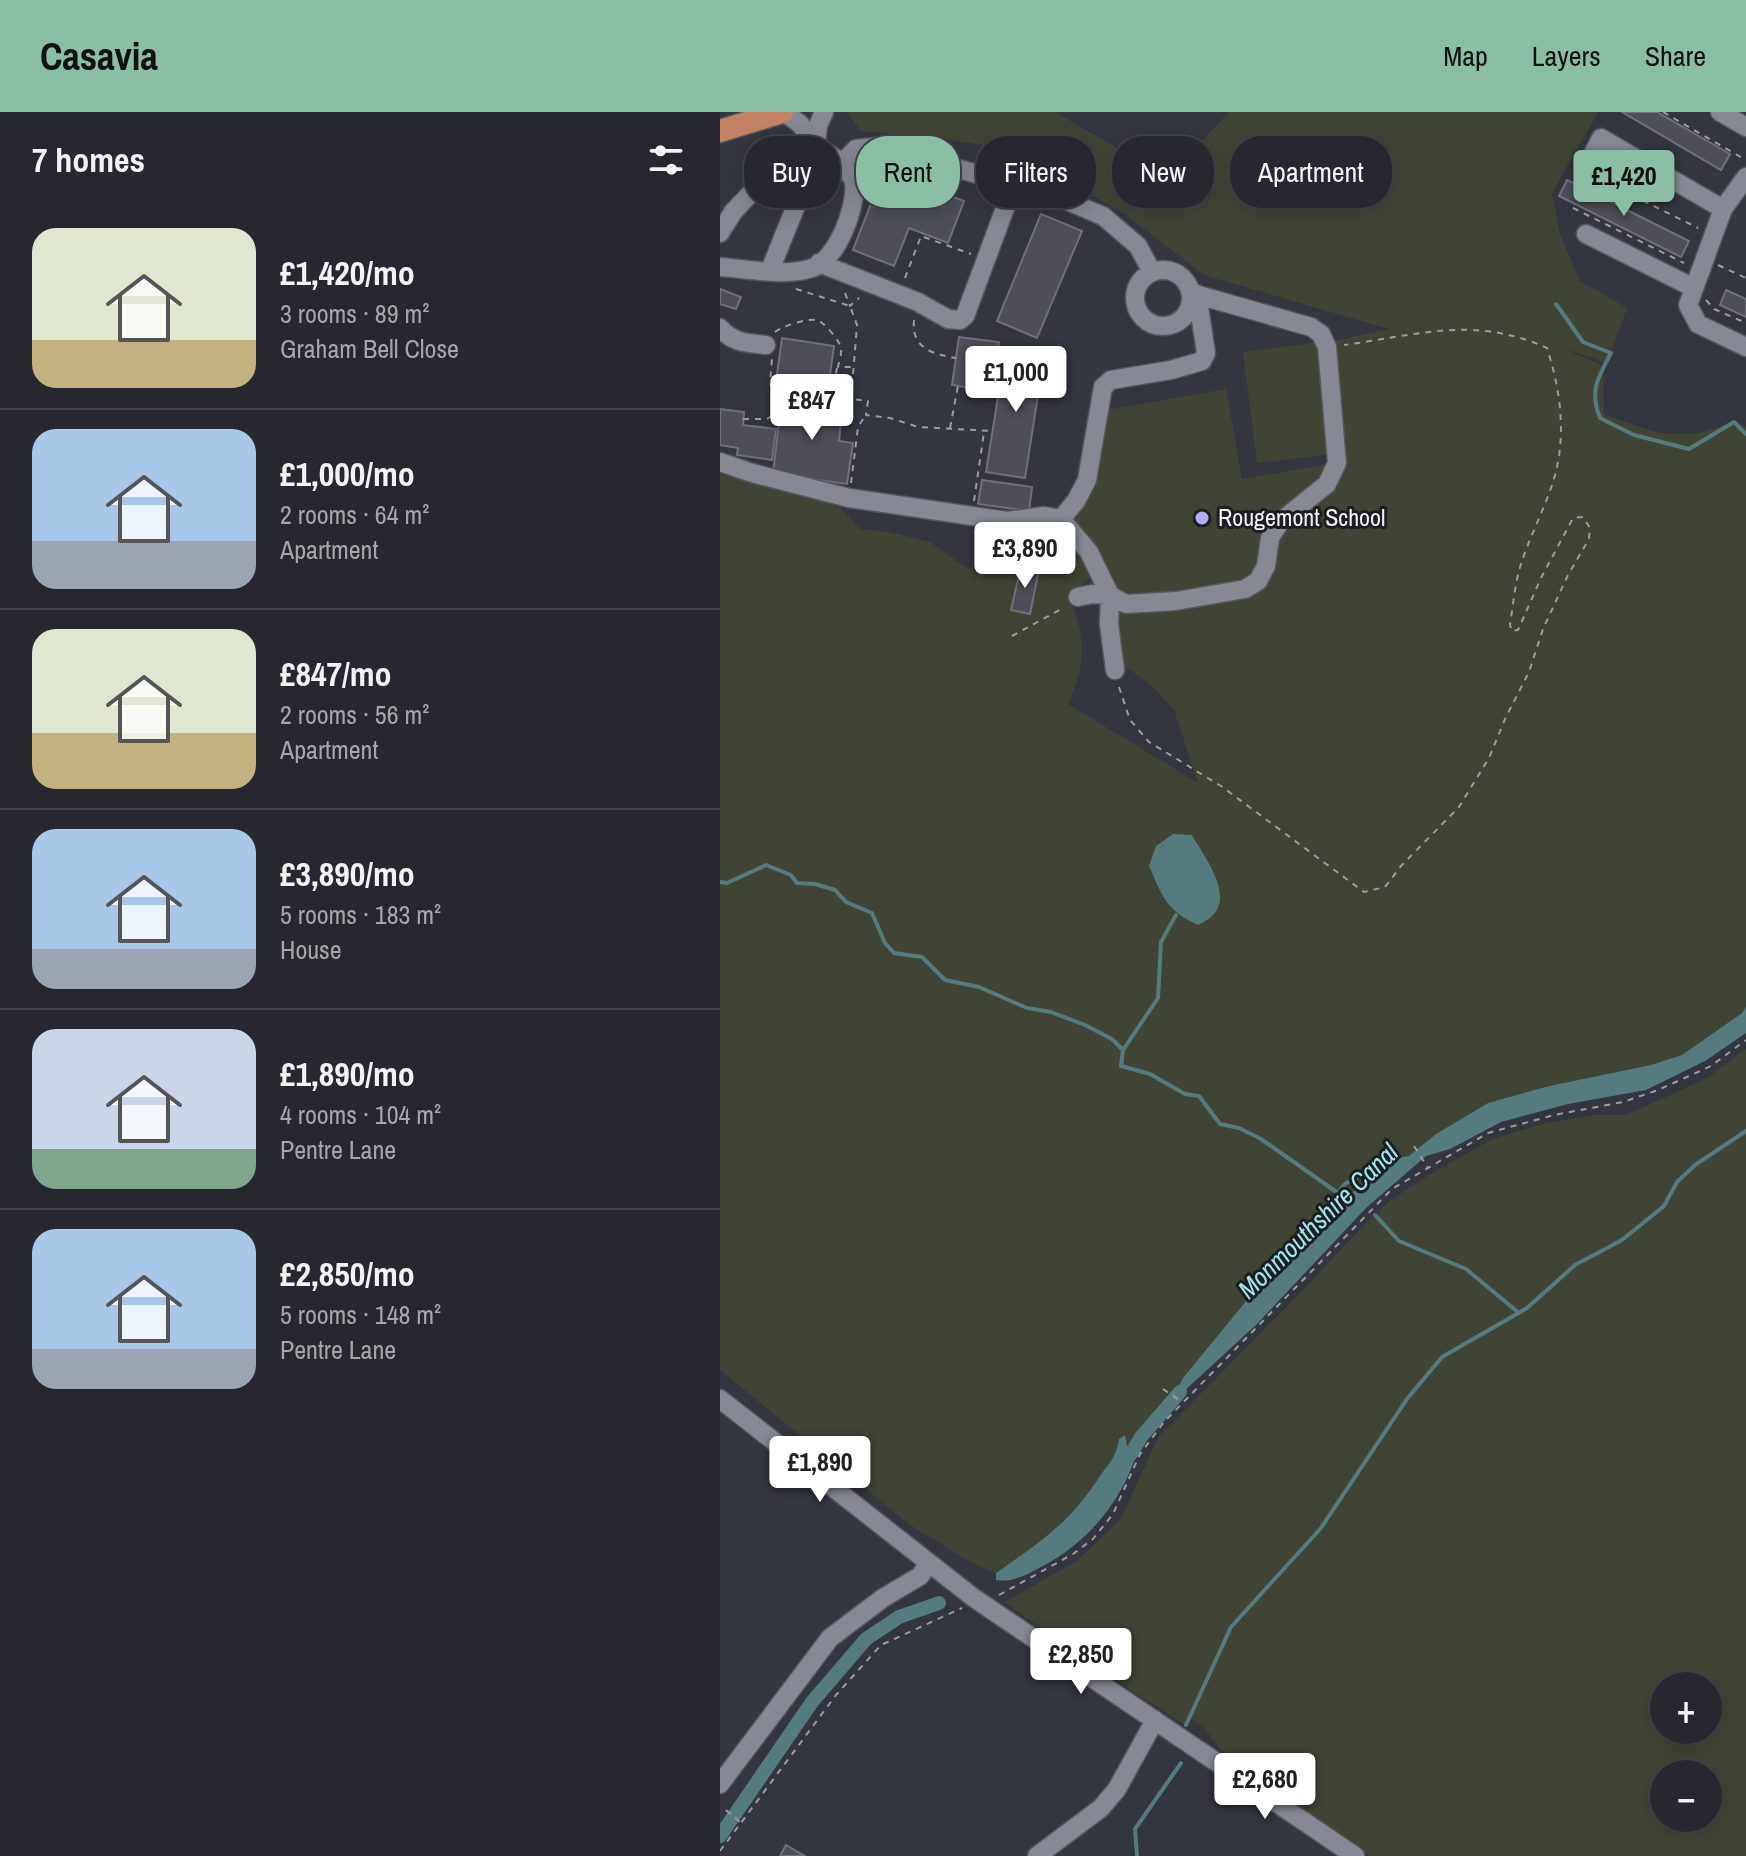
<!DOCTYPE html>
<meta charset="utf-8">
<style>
:root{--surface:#27282f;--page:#33343b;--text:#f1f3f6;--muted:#a4a6aa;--line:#43444b;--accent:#8abfa5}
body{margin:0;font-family:"Archivo Narrow",sans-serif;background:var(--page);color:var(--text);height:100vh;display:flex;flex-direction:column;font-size:30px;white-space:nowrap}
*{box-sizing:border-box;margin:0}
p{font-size:26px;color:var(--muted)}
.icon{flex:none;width:44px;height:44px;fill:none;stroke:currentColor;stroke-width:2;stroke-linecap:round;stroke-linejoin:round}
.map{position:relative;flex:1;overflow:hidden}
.sheet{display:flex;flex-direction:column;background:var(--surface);width:720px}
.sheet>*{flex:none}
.top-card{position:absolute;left:24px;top:24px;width:760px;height:72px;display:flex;gap:16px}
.fabs{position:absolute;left:930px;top:1560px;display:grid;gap:16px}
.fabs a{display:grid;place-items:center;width:72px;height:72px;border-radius:50%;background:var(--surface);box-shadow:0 4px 20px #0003,0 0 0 2px var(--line);font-size:40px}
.price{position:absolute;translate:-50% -68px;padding:0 18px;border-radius:8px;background:#fff;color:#222;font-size:26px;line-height:52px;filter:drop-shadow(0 2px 4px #0008)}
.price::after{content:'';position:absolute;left:50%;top:48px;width:24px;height:18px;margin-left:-12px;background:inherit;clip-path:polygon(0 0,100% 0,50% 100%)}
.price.selected{background:var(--accent);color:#111}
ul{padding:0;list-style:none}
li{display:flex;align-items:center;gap:24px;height:200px;padding:0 32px}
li+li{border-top:2px solid var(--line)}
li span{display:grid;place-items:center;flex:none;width:224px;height:160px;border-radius:24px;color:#555}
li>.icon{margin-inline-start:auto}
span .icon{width:96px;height:96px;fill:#fffc;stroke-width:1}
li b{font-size:34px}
h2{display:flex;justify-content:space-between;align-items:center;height:96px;padding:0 32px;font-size:34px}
.pill{padding:0 28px;border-radius:32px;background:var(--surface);box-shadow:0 4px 20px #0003,0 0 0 2px var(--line);font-size:28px;line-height:72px}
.pill.selected{background:var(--accent);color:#111}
header{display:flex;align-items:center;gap:48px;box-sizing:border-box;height:112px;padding:0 40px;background:var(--accent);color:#111}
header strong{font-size:38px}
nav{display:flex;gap:44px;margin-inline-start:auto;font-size:28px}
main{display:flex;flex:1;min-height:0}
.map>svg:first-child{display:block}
.green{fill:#404434;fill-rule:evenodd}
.water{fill:#547c7f}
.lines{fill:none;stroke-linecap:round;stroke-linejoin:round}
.stream{stroke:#547c7f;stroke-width:4}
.canal{stroke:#547c7f;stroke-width:14}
.building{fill:#4e4e58;stroke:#70707a;stroke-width:2}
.minor-casing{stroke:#53565d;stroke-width:21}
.major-casing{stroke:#53565d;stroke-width:25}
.path{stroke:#9b9da4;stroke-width:2;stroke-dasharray:6 6;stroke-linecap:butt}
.minor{stroke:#868993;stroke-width:18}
.major{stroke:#c38262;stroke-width:22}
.poi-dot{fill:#aeaefa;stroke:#1d1e22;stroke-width:3}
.labels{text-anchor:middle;stroke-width:6;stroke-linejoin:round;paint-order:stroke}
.poi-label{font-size:24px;fill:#f3f4fa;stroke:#1d1e22;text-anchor:start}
.water-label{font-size:26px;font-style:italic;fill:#9de8ee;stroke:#1d1e22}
</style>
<header>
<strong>Casavia</strong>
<nav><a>Map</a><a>Layers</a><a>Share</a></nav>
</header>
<main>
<section class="sheet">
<h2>7 homes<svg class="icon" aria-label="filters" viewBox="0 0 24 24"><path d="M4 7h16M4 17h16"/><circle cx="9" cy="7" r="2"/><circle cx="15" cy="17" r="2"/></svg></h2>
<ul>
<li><span style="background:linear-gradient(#dfe7d0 70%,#c2b280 0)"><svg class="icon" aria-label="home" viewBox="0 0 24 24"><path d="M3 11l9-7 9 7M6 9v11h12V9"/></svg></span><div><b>£1,420/mo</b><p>3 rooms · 89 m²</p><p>Graham Bell Close</p></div></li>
<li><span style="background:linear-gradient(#a9c7e8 70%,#9aa5b1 0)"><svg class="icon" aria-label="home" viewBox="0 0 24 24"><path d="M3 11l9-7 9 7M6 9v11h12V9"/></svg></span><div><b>£1,000/mo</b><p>2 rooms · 64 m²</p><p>Apartment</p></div></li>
<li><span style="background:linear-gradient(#dfe7d0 65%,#c2b280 0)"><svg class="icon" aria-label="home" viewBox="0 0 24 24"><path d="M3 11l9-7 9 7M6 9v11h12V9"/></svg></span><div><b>£847/mo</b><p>2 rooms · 56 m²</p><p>Apartment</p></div></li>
<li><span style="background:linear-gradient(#a9c7e8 75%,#9aa5b1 0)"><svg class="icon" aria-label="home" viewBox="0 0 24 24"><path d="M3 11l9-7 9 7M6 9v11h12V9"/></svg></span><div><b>£3,890/mo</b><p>5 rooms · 183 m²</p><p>House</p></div></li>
<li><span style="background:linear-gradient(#c9d6e8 75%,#7fa58c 0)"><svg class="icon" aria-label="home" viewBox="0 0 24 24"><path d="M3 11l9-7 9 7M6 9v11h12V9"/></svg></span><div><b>£1,890/mo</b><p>4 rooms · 104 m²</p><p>Pentre Lane</p></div></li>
<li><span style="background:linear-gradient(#a9c7e8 75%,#9aa5b1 0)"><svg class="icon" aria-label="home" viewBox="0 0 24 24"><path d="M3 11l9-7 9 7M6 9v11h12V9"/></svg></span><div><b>£2,850/mo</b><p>5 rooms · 148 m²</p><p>Pentre Lane</p></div></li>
</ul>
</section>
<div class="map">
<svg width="1026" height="1744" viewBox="0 0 1026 1744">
<rect width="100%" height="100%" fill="#34363f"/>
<path class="green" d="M127,0H335L433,57L479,32L509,0H878L832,81L840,122L860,169L907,196L887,251L843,236L883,254L884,303L942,322H976L1014,310L1026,315V895L1022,901L962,943L931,953L829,974L768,991L716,1022L689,1045L676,1046L644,1070L585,1122L554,1155L463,1266L449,1293L421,1325L406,1334L405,1324L399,1327C395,1347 392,1347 380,1364C349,1412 321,1429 276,1461L256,1453L190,1413L0,1258V357L120,395L140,417L169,420L210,430L247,456L260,455L277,427C297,421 300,428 318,424L327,407C350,417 361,433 374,454L368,468L349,484C366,525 366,551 348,592L478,671L454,598L431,573L399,550L381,450L349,406C386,374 370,340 387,298L506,277L522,367L617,351L605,231L669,217L484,163L403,101L292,37L210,25L141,19ZM453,722L472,723C488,751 523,794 478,813C447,799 441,785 429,754L436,734Z
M600,230L614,342L537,351L523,240Z
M1026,937V1744H650L503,1641L485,1617L472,1606L466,1613L398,1570L284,1490L356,1450L400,1408L439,1324L581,1180L645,1112L671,1088L709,1063L772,1027L822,1012L875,1003H907L989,965ZM944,1574H988V1618H944ZM944,1662H988V1706H944Z"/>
<path class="water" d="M453,722L472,723C488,751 523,794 478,813C447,799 442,785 429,754L436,734Z
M1026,895V921L985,949L926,978L848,992L781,1010L730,1037L706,1044L646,1096L537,1212L449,1293L463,1266L554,1155L585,1122L644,1070L677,1046L689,1044L716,1022L768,991L829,974L931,953L962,943L1022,901Z
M405,1323L407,1334L421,1325C409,1381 372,1428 323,1454C308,1462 293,1471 276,1468V1461C321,1429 349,1412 380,1364C392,1347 395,1347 399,1327Z"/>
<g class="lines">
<path class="stream" d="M836,192L863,230L891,241C878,266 869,278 880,306L914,323L969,337L1014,310L1026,322
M0,770L7,771L46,753L71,763L77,771L95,772L115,778L126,790L152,801L165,831L174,841L202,845L225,868L259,875L307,896L331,900L365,913L392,927L403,938
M456,803L441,830L438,886L403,938L401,954L430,962L465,982L479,984L500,1012L519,1016L541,1027L618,1081L625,1072L640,1064L646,1072
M655,1103L679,1129L746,1157L799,1201
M466,1613L511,1515L601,1416L687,1287L722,1245L807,1196L855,1153L902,1128L944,1094L957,1070L975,1053L1026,1019
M417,1744L415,1717L461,1651"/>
<path class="canal" d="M411,1342L421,1325L460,1280
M0,1724L92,1590L146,1527L179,1505L219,1491"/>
</g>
<path class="building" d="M902,0H937L1010,42L1001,58Z
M164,58L244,89L228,131L189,116L174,154L133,138Z
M847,68L969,129L961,145L839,84Z
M321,102L362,119L317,226L277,209Z
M0,177L21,185L16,197L0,192Z
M1006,178L1026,187V205L1000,193Z
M239,225L279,230L272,279L232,273Z
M62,226L114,234L108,277L56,269Z
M285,241L331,248L326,278L319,277L305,366L266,360Z
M62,285L123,292L119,329L133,331L127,372L53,362Z
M0,297L24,300L23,313L56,317L52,348L17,343L18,336L0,333Z
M262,368L312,375L309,399L258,392Z
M301,454L319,458L310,502L291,498Z
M66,1733L85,1744H60Z"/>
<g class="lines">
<defs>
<path id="minor" d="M64,0L80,12L96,33L122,51L136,37L174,33L213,50L331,82L383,104L418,134L432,160
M1000,0L1026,15
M96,33L98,14L104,0
M871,46L881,26L1003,97
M1026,65L1003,97L968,193L978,212L1026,235
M0,121L13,100L49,62
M866,122L974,176
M99,151L198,190L228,207L240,208L245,204L294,72
M0,155C28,157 65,165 92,156C117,148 137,95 134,71C133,64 126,57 122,51L117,61L91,67L82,79L50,158
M415 186a28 28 0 1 1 56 0a28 28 0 1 1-56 0Z
M0,216C13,231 27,231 46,233
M0,350L32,361L129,386L287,409L324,404L341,407L369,440L390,483L406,492L456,489L525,477L538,469L546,454L550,426L560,410L607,372L617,351L607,235L601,222L591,215L471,181
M341,407L356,389L367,368L383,275L391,268L451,258L482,249L486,241L477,182
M358,485L372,482L390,483L389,512L395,558
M0,1287L254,1486L635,1744
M0,1672L110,1526L163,1486L200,1464L209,1451
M317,1744L381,1696L397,1677L435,1608"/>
<path id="major" d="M0,19L62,0"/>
</defs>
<use href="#minor" class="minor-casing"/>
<use href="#major" class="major-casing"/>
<path class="path" d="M943,0L1026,48
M869,62L978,116
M879,66L889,51
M915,83L923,68
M853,96L964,151
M998,153L1026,166
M185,166L201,124L251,142
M76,177L130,194L137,213L131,287L148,289L146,303L170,306L198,315L273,319
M125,181L130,194L139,186
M986,188L994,197L1026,211
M194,208C191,236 212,242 236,246
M55,220C62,214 88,206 97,208C104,210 120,229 121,236C122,242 119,249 118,255H133
M55,279L131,287
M111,285L117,256
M23,307H47L56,301L57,287L50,271L52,247
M230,316L238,274
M131,371L138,315L145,304
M254,389L264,320
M292,524L343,496
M399,575L410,608L429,630L501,674L644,780L665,775L681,754L739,695L769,646L785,607L809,560L823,517L848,463L869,427L870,416L863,405L853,406L821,466L798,518L792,519L790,513C793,493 795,471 801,452C810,424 824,398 833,370C847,325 841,280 827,236C753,203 699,223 624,233
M694,1034L708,1056
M443,1277L462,1290
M279,1483L353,1442L373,1427L393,1402L420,1342L444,1310L672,1077L768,1021L834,1003L903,990L938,978L991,954L1026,928
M6,1698L21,1711
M0,1739L116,1583L161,1533L242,1496"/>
<use href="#minor" class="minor"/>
<use href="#major" class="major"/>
</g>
<circle class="poi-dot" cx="482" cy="406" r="8"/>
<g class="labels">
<g class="poi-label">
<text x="498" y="414">Rougemont School</text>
</g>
<g class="water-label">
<text transform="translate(598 1109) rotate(-44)" y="9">Monmouthshire Canal</text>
</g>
</g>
</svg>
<div class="fabs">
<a>+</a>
<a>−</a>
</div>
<b class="price selected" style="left:904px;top:106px">£1,420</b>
<b class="price" style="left:296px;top:302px">£1,000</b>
<b class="price" style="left:92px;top:330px">£847</b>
<b class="price" style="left:305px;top:478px">£3,890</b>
<b class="price" style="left:100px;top:1392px">£1,890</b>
<b class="price" style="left:361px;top:1584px">£2,850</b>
<b class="price" style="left:545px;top:1709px">£2,680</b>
<div class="top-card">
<a class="pill">Buy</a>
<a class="pill selected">Rent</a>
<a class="pill">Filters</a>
<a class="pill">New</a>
<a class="pill">Apartment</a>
</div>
</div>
</main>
